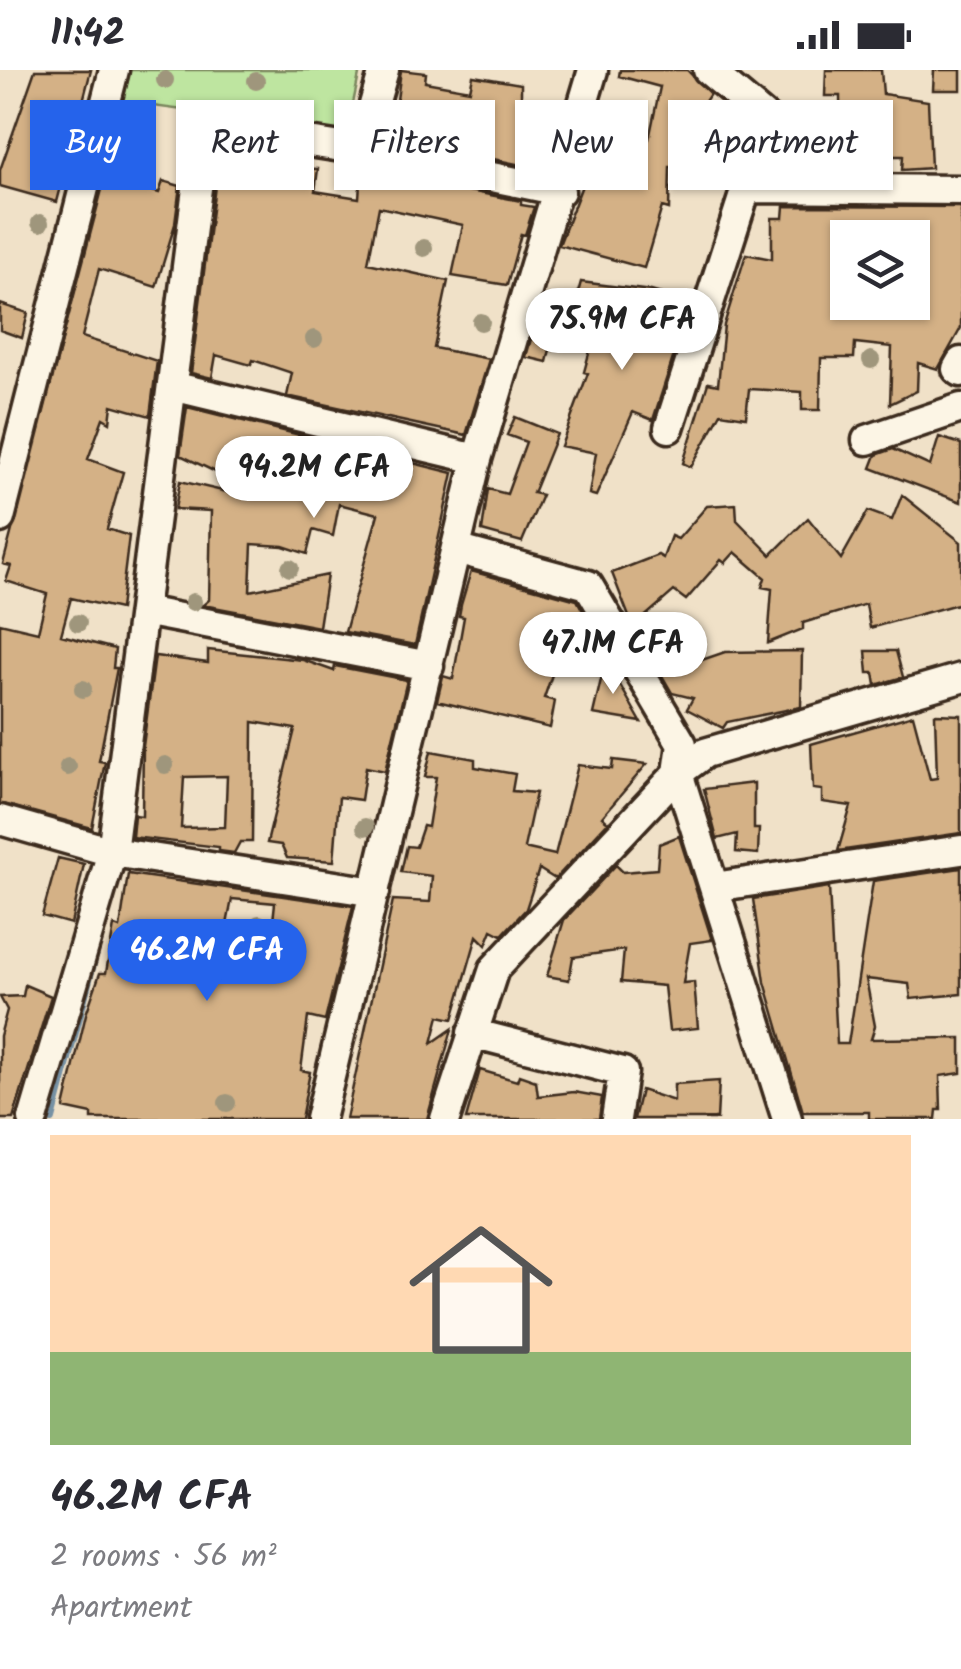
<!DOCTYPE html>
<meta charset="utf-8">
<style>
:root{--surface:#fff;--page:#f7f7f7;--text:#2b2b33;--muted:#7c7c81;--line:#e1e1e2;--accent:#2563eb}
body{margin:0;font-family:Kalam,sans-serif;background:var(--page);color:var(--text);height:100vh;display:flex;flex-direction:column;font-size:38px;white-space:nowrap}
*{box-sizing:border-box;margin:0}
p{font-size:32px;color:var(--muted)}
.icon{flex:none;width:55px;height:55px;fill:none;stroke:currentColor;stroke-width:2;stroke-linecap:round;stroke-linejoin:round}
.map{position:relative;height:1049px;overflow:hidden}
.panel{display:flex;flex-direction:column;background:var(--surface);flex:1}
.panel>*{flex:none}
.guide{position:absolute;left:30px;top:30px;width:902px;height:90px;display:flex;gap:20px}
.buttons{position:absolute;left:830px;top:150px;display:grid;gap:20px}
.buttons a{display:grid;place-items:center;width:100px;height:100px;border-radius:0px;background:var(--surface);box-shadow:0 2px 8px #0004;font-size:50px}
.price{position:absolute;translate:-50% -85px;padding:0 22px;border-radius:35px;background:#fff;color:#222;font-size:32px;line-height:65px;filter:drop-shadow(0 2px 5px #0008)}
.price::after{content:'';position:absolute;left:50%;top:60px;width:30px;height:22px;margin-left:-15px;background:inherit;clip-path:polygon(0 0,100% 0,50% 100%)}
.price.current{background:var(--accent);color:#fff}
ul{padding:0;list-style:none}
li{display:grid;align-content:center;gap:20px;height:530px;padding:0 50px}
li+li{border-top:2px solid var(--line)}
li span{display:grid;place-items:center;height:310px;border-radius:0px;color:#555}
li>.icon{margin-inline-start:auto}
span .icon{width:180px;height:180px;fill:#fffc;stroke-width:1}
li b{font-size:42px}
.tag{padding:0 35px;border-radius:0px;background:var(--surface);box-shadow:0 2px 8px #0004;font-size:35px;line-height:90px}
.tag.current{background:var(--accent);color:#fff}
.status{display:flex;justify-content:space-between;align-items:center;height:70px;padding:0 50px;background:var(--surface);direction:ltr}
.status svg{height:28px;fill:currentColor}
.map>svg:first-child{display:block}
.green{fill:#bee5a0;stroke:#7c885f;stroke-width:2.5}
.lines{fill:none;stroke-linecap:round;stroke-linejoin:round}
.stream{stroke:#7691a4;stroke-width:8}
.building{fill:#d4b186;stroke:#3b2a1e;stroke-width:2.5;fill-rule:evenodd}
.minor-casing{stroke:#3b2a1e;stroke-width:35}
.minor{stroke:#fcf5e5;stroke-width:28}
.tree{fill:#9f967c}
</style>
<div class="status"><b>11:42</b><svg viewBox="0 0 49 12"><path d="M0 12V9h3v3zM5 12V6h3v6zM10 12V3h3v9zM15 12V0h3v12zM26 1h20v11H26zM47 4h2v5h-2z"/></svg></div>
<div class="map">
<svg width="961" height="1049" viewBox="0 0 961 1049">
<rect width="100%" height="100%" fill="#f0e1c8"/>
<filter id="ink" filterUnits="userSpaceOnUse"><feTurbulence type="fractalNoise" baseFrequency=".01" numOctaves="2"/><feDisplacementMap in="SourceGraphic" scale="20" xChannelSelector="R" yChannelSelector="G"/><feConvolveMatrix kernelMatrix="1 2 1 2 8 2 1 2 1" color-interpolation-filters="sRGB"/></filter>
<g filter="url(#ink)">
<path class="green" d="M130,0H360L347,62L123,32Z"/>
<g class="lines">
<path class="stream" d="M52,1049L96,883"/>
</g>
<path class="building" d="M35,0H91L57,132L0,116V100Z
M401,0L426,3L425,12L470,20L473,6L521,14V95L392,67Z
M620,0H687L710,24L700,39L686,89L682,88L680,97H670L669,139L662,137L644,198L559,175L603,61L624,70L625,63L649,69L660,17L619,6Z
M826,0H881L883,24L928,31L931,98L902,100L903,86H841L840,26H825Z
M934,0H961V20H933Z
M220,77L290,89L289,98L318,99L315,121L359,128L361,100L521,131V135L534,137L525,165L521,164L507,215L452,206L463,155L379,137L368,193L448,211L434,278L489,289L466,365L287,326L292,303L253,290L251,295L216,285L212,308L191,303Z
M105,108L159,123L163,111L180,116L175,154L156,217L99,199L82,267L157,291L150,346L112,335L110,352L103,348L88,389L123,402L107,459L129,466L120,539L71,528L61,565L115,579L113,598H117L99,691L105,692L92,758L0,733V553L38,562L47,524L6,511L11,496L3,494Z
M784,136L961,137V258L938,299L918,293L917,321L890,334L892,277L855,273L854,288H821L820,340H802V322L749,319L746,347L721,343L691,397L683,393L708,313L718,315L724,255L746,184L772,189V148H783ZM848,168H922V232H848Z
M581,212L651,221L662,224L657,240L686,248L653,350L633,342L596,426L589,424L596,383L561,376L588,303L584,302L591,276L610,280L621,240L576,230Z
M0,234L28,243L22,268L0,260Z
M533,262L553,267L547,292L526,287Z
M187,337L453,403L415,575L345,562L378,444L339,434L333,466L313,460L307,484L283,476L252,474L250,521L327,505L319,557L203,535L209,530L211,441L175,439L180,411L244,426L247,417L180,385Z
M515,347L557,364L533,423L542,425L522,472L482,461L488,419L507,424L526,372L507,365Z
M939,367L961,374V432L871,398L876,385L893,379L930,396Z
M902,425L961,472V533L870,558L866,534L803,553V559L768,573L772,519L762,517L765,508L735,482L725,493L721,490L686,530L674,521L633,557L612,503L658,485L663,488L671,466L678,469L707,436L736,434L737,450L771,485L808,448L841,489L868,441L892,450Z
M471,501L577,530L584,543L581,562L596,566L589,593L558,587L544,628L555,631L550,658L437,631L443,606L453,609L464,547L459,546L461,535Z
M208,580L303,590L334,601L335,596L407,610L385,701L366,697L361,730L339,727L334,791L287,788L281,775L267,773L295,659L253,652L252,772H240L234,783L219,781V777L132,767L134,745L142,746L143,676L155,586L208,593ZM227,706L225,757L181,758L184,707Z
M802,581L801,637L727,652L723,658L687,639L693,628L672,623L661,604L725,582Z
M866,581H896L903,607L876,615L874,603H868Z
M607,584L620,615L641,652L593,644Z
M935,644L961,645V763L838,781L851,736L822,732V720L813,719L811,674L913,645L930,709L937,708Z
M431,681L475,689V697L515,704L512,721L536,723L524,778L555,785L578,695L612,699L613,690L647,694L602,747L608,752L555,809L539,799L526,839L502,865L492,860L486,875L477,866L453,949L439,946L432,973L452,959L427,1049H346L393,830L430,832L432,806L401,802L407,776L416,777L423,756L428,757L436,707H425Z
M754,713V759H759L758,784L736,782L737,764L717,769L704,719Z
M679,766L712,870L690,873L683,913L694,912L698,958L669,961L664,916L621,912L624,880L573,887L569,910L547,906L564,850L616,795L623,802L657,799L659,774Z
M58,788L84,794L71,854L42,846Z
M961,798V924L911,929L909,914L866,909L875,956L871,969L961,968V1003L940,1006L941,1040H937L936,1049H869V1042H803L765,912L753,829L829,817L837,974H848L873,811Z
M128,804L353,836L325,951L308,947L301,1000L310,1002L301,1049H92V1044L64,1038L86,944L100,903H106L114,856L120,858ZM232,829L275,833L269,887L222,880Z
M25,915L51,926L13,1049H0V966L7,940L0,927L23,926Z
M480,1000L517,1011L519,1005L536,1011L538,1026L574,1022L602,1027L599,1049H466Z
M719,1011L717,1049H634L641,1020L674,1031V1014Z"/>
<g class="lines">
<defs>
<path id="minor" d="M361,80L384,0
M746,118L961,120
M961,292L957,299L961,302
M172,316L477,389
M669,358L768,50L708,0
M867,370L961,338
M0,448L114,0
M456,479L588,515L682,674L678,703L787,1049
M143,541L429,596
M0,750L112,782L375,822
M714,817L961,780
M472,963L623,1002L616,1049
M33,1049L112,782L205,56L361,80L560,121
M320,1049L477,389L593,0
M445,1049L494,899L678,703L705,683L961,608"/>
</defs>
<use href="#minor" class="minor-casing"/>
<use href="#minor" class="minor"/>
</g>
<g class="tree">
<circle cx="165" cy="10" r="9"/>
<circle cx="256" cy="11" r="9"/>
<circle cx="70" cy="52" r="9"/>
<circle cx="40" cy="153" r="9"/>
<circle cx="424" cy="178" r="9"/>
<circle cx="481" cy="252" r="9"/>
<circle cx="314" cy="269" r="9"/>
<circle cx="871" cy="290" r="9"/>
<circle cx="290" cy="498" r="9"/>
<circle cx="193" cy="532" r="9"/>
<circle cx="78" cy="553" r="9"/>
<circle cx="83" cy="619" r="9"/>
<circle cx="165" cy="695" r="9"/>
<circle cx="68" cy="697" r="9"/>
<circle cx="365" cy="757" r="9"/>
<circle cx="259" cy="854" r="9"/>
<circle cx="150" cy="892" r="9"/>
<circle cx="227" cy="1033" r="9"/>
</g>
</g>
</svg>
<div class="buttons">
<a><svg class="icon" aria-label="layers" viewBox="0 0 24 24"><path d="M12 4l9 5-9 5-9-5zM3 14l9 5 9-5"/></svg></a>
</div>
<b class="price" style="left:622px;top:303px">75.9M CFA</b>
<b class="price" style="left:314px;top:451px">94.2M CFA</b>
<b class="price" style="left:613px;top:627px">47.1M CFA</b>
<b class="price current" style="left:207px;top:934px">46.2M CFA</b>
<div class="guide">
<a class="tag current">Buy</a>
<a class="tag">Rent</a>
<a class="tag">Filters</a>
<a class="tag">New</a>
<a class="tag">Apartment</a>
</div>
</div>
<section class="panel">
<ul>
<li><span style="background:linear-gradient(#ffd9b3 70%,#8fb573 0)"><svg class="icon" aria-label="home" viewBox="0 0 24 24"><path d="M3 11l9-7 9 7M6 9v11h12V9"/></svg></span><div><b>46.2M CFA</b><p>2 rooms · 56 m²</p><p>Apartment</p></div></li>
</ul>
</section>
